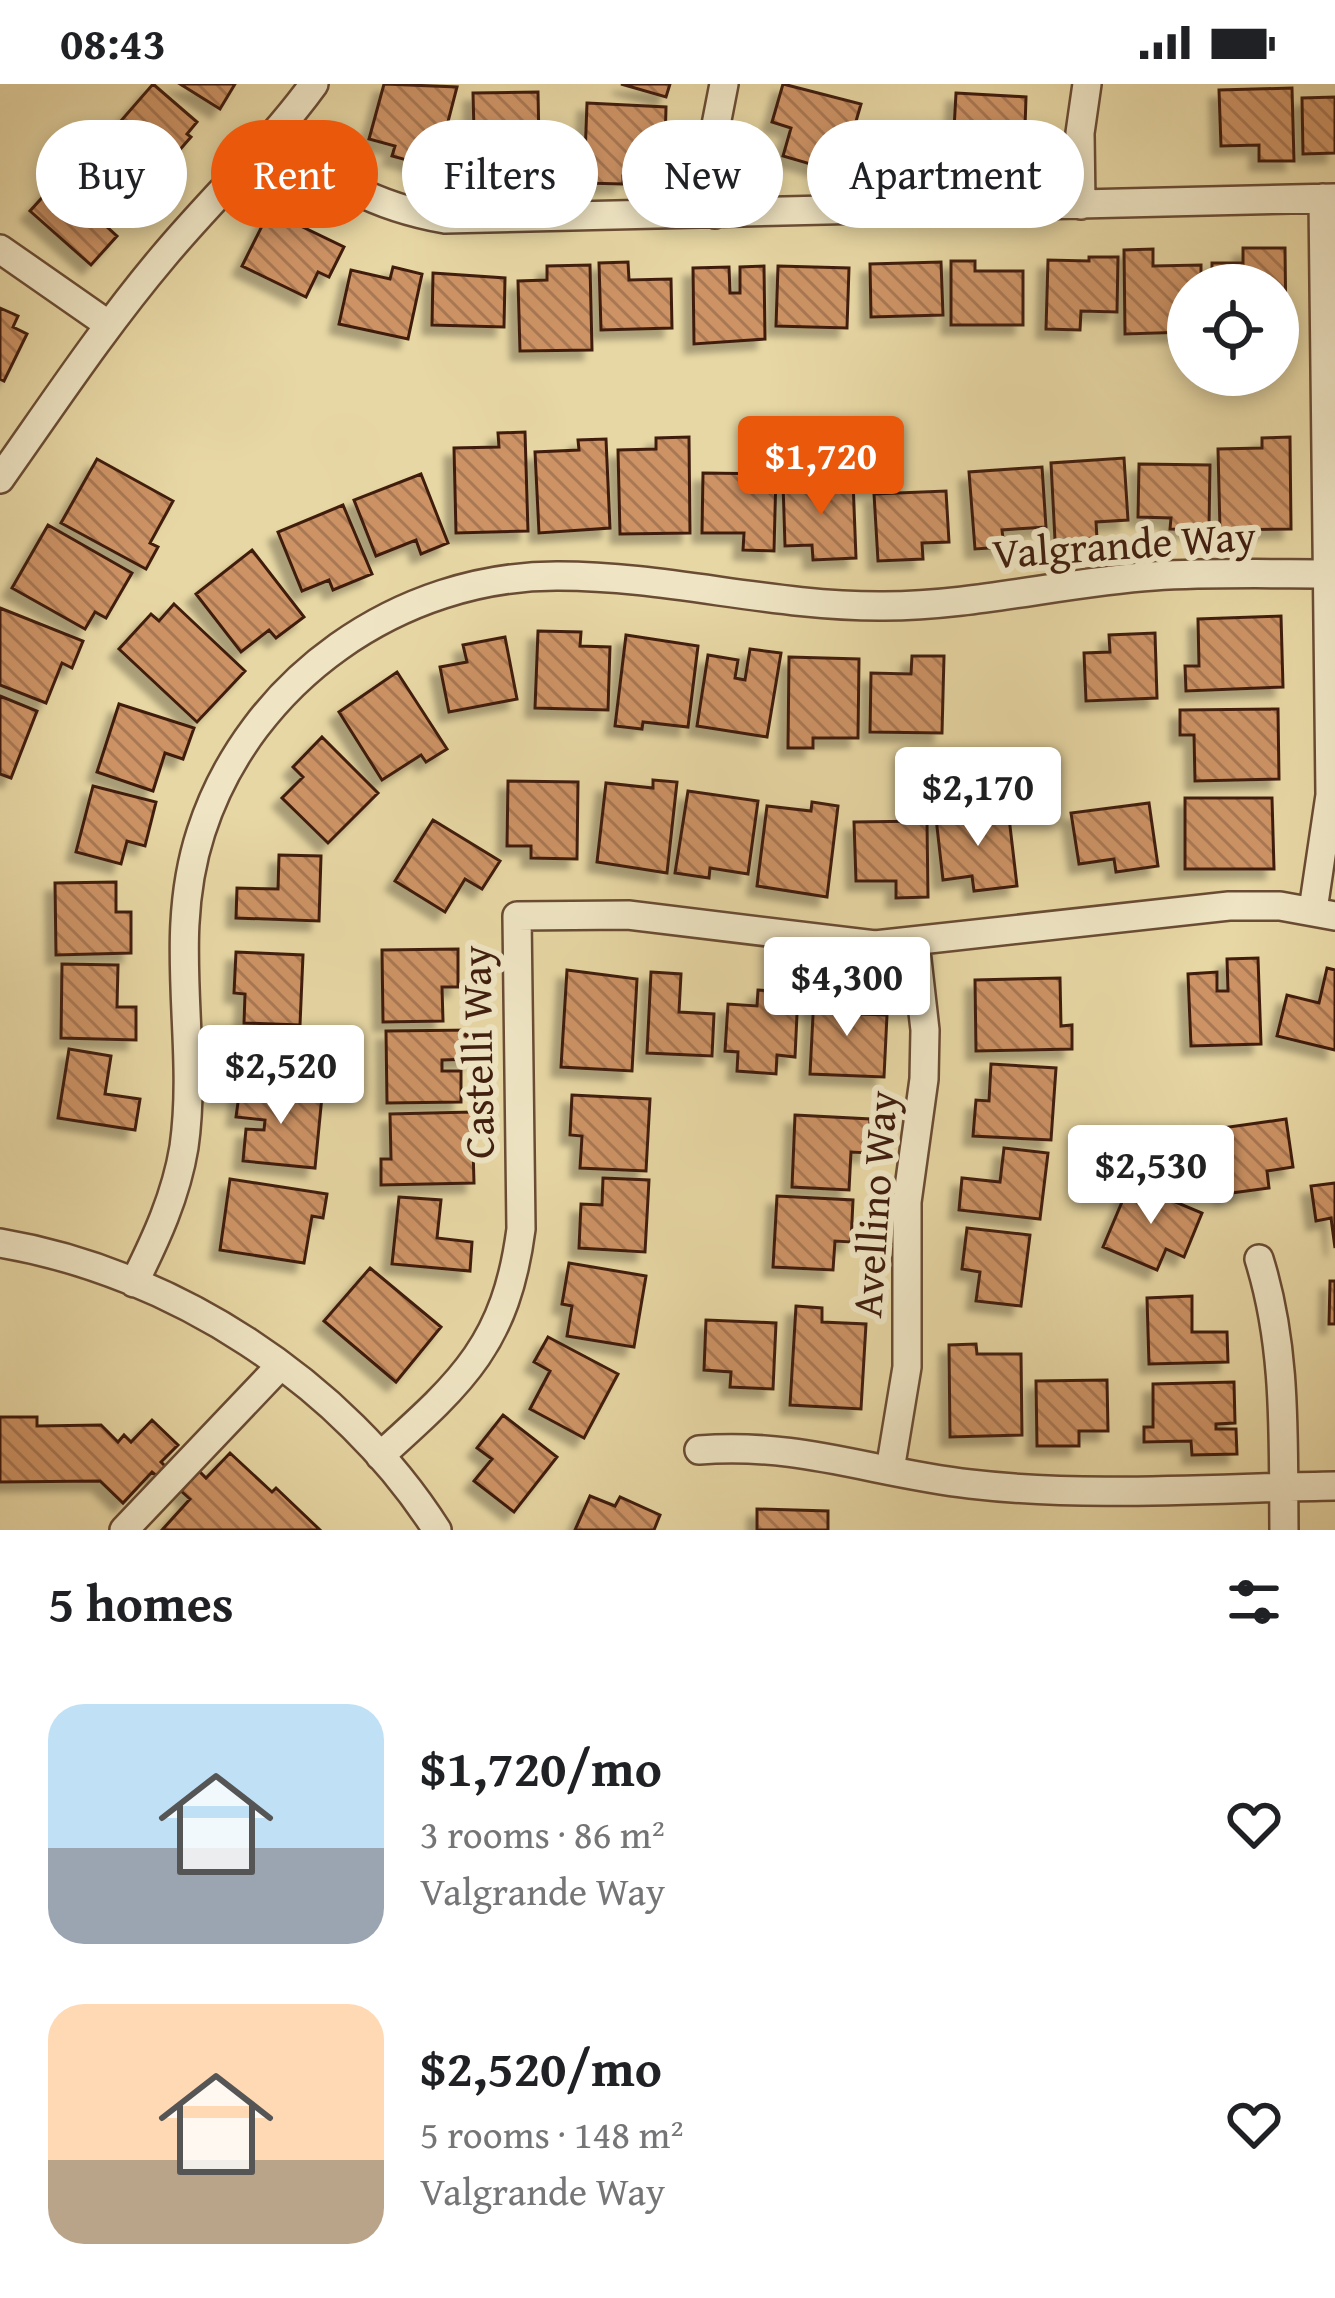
<!DOCTYPE html>
<meta charset="utf-8">
<style>
:root{--surface:#fff;--page:#f6f6f6;--text:#202124;--muted:#757577;--accent:#ea580c}
body{margin:0;font-family:"Gentium Book Plus",serif;background:var(--page);color:var(--text);height:100vh;display:flex;flex-direction:column;font-size:45px;white-space:nowrap}
*{box-sizing:border-box;margin:0}
p{font-size:39px;color:var(--muted)}
.icon{flex:none;width:66px;height:66px;fill:none;stroke:currentColor;stroke-width:2;stroke-linecap:round;stroke-linejoin:round}
.map{position:relative;height:1446px;overflow:hidden}
.sheet{display:flex;flex-direction:column;background:var(--surface);flex:1}
.sheet>*{flex:none}
.banner{position:absolute;left:36px;top:36px;width:1263px;height:108px;display:flex;gap:24px}
.controls{position:absolute;left:1167px;top:180px;display:grid;gap:24px}
.controls a{display:grid;place-items:center;width:132px;height:132px;border-radius:50%;background:var(--surface);box-shadow:0 6px 18px #0003;font-size:60px}
.price{position:absolute;translate:-50% -102px;padding:0 27px;border-radius:12px;background:#fff;color:#222;font-size:39px;line-height:78px;filter:drop-shadow(0 3px 6px #0008)}
.price::after{content:'';position:absolute;left:50%;top:72px;width:36px;height:27px;margin-left:-18px;background:inherit;clip-path:polygon(0 0,100% 0,50% 100%)}
.price.selected{background:var(--accent);color:#fff}
ul{padding:0;list-style:none}
li{display:flex;align-items:center;gap:36px;height:300px;padding:0 48px}
li span{display:grid;place-items:center;flex:none;width:336px;height:240px;border-radius:36px;color:#555}
li>.icon{margin-inline-start:auto}
span .icon{width:144px;height:144px;fill:#fffc;stroke-width:1}
li b{font-size:51px}
h2{display:flex;justify-content:space-between;align-items:center;height:144px;padding:0 48px;font-size:51px}
.pill{padding:0 42px;border-radius:54px;background:var(--surface);box-shadow:0 6px 18px #0003;font-size:42px;line-height:108px}
.pill.selected{background:var(--accent);color:#fff}
.status{display:flex;justify-content:space-between;align-items:center;height:84px;padding:0 60px;background:var(--surface);direction:ltr}
.status svg{height:33px;fill:currentColor}
.map>svg:first-child{display:block}
.building{fill:url(#building-back-hatch);stroke:#401e0e;stroke-width:3;filter:url(#shadow)}
.lines{fill:none;stroke-linecap:round;stroke-linejoin:round}
.minor-casing{stroke:#6a4c34;stroke-width:32}
.minor{stroke:#efe5c4;stroke-width:27}
.labels{text-anchor:middle;stroke-width:12;stroke-linejoin:round;paint-order:stroke}
.street-label{font-size:42px;fill:#401e0e;stroke:#efe5c4}
</style>
<div class="status"><b>08:43</b><svg viewBox="0 0 49 12"><path d="M0 12V9h3v3zM5 12V6h3v6zM10 12V3h3v9zM15 12V0h3v12zM26 1h20v11H26zM47 4h2v5h-2z"/></svg></div>
<div class="map">
<svg width="1335" height="1446" viewBox="0 0 1335 1446">
<defs>
<pattern id="building-back-hatch" width="6" height="6" patternUnits="userSpaceOnUse" patternTransform="scale(3)"><rect width="6" height="6" fill="#cd9365"/><path d="M-1 5l2 2M0 0l6 6M5-1l2 2" fill="none" stroke="#a87752"/></pattern>
<filter id="shadow"><feDropShadow dx="-9" dy="9" stdDeviation="3" flood-color="#0004"/></filter>
</defs>
<rect width="100%" height="100%" fill="#e7d7a4"/>
<filter id="stains"><feTurbulence type="fractalNoise" baseFrequency=".00167" numOctaves="4"/><feColorMatrix values="0 0 0 0 .2 0 0 0 0 .09 0 0 0 0 .02 0 0 0 .5 -.17"/></filter>
<radialGradient id="worn" r=".72"><stop offset=".6" stop-color="#630" stop-opacity="0"/><stop offset="1" stop-color="#630" stop-opacity=".3"/></radialGradient>
<path class="building" d="M153,0L197,38L187,50L191,53L142,109L116,86L127,73L106,54Z
M180,0H235L220,25Z
M384,0L457,3L436,84L392,72L395,62L369,55Z
M621,0H670L666,13Z
M783,0L861,20L841,89L783,72L791,44L772,38Z
M1292,4L1294,77H1259V61L1221,62L1219,6Z
M538,8L539,59H513V85L475,86L473,9Z
M956,9L1026,13L1025,44L1038,45L1036,86L952,82Z
M1335,13V69L1303,70L1302,14Z
M587,19L666,23L665,63L643,62L641,93L623,92V100L584,99Z
M78,74L128,119L106,142L117,152L91,181L30,127Z
M267,132L283,141L286,135L344,163L329,193L318,188L306,213L242,182Z
M1243,164H1285L1286,247H1278V201H1212V179H1243Z
M1153,165V182L1201,181V201H1188V248L1125,250L1124,166Z
M1089,173H1118L1117,228L1081,227L1080,246L1046,245L1048,176L1089,177Z
M951,177H975V187H1023V241H951Z
M628,178L629,196L671,195L672,244L601,246L599,179Z
M941,178L943,231L871,233L870,180Z
M590,181L592,266L520,267L518,197L547,196V182Z
M764,182L765,255L694,260L693,184L729,183L730,209H740V183Z
M778,182L849,184L847,244L776,242Z
M393,183L422,190L408,255L339,240L351,186L390,195Z
M433,189L505,194L504,243L432,241Z
M0,224L18,232L13,243L27,250L4,297L0,295Z
M525,348L528,447L456,449L454,364L499,363L498,349Z
M689,353L690,449L620,450L618,366L656,365V354Z
M1290,353L1291,445L1220,446L1218,365L1262,364V354Z
M606,355L610,444L539,449L535,368L579,366L578,356Z
M1124,374L1128,436L1096,438L1097,454L1055,456L1051,379Z
M97,375L173,417L150,459L158,463L146,485L61,439Z
M1139,380L1210,381L1209,446L1170,445L1171,434L1138,433Z
M1042,383L1046,443L1002,446L1004,463L975,465L969,388Z
M703,389L776,390L774,467L743,466L744,449H702Z
M421,390L448,459L421,470L416,456L376,472L354,416Z
M853,397L856,474L813,476L812,461L785,462L783,399Z
M946,407L949,458L922,459L923,475L878,477L874,410Z
M343,421L372,490L333,506L329,496L302,507L278,448Z
M48,441L132,489L106,534L95,528L85,545L12,504Z
M252,466L304,533L276,554L269,546L241,568L196,510Z
M174,520L245,587L197,638L119,565L151,530L159,537Z
M0,524L83,557L72,584L62,579L46,619L0,601Z
M1281,532L1283,603L1186,607L1185,582H1199L1198,535Z
M538,547L581,548L580,562L610,563L608,626L535,624Z
M1155,549L1157,614L1086,617L1084,569L1110,568L1109,551Z
M626,551L698,562L688,643L643,638L642,645L615,642Z
M505,553L517,615L449,628L440,583L467,578L463,561Z
M750,565L781,569L767,653L697,642L708,571L738,576L735,594L745,596Z
M912,572H944L942,649L870,648L871,589L911,590Z
M789,573L859,575L858,654H813V664H788Z
M397,588L447,665L426,678L421,671L382,696L339,628Z
M0,612L37,627L11,694L0,690Z
M119,620L194,644L183,675L165,669L153,707L97,688Z
M1278,625L1279,695L1195,697L1194,651H1180V626Z
M322,653L378,709L328,759L282,714L303,693L293,683Z
M653,696L677,698L667,789L597,778L606,699L653,704Z
M508,697L578,698L577,775L531,774V762H507Z
M93,702L156,718L145,762L127,757L121,780L76,768Z
M688,707L758,717L748,790L710,784L709,794L675,789Z
M1185,714H1272L1274,785H1185Z
M812,718L838,722L827,813L757,802L767,722L811,727Z
M1149,719L1158,782L1116,788L1114,775L1079,780L1071,729Z
M1008,725L1017,802L974,807L972,792L943,796L936,734Z
M433,736L500,777L482,805L465,795L445,828L395,797Z
M927,737L928,813L896,814V797H856L854,738Z
M279,771L321,772L319,837L236,834L237,804L278,805Z
M116,798V828H131V869L56,871L55,799Z
M458,865V903H442L443,937L383,938L382,866Z
M236,868L303,871L300,941L244,939L245,910L234,909Z
M1258,874L1261,960L1191,962L1188,890L1217,888V907H1228L1227,875Z
M62,880L118,881L117,923H136V956L61,954Z
M1327,884L1335,886V966L1277,952L1287,911L1319,919Z
M567,886L637,895L632,987L561,983Z
M651,888L681,890L679,928L714,930L712,972L647,969Z
M1060,894L1061,942L1072,941V965L976,967L975,896Z
M758,906L798,909L795,973L777,971L776,990L737,987L738,968L725,967L728,920L757,922Z
M814,912L860,915V930L887,931L884,993L810,990Z
M473,946V975L442,976V987H461V1018L387,1019L386,947Z
M69,965L111,972L105,1010L140,1015L135,1046L58,1034Z
M991,980L1056,984L1051,1056L973,1052L976,1016L989,1017Z
M240,1004L322,1012L315,1084L243,1077L246,1045L264,1046L265,1036L236,1033Z
M572,1011L650,1015L646,1087L580,1084L582,1052L570,1051Z
M472,1028L474,1099L381,1101V1075H391L390,1030Z
M795,1031L870,1035L869,1069L851,1068L849,1106L792,1103Z
M1286,1035L1293,1083L1267,1087L1269,1104L1224,1110L1215,1045Z
M1004,1064L1048,1069L1040,1135L959,1126L962,1094L1000,1098Z
M603,1094L649,1096L645,1168L579,1164L581,1120L602,1121Z
M230,1095L327,1110L323,1134L312,1132L304,1179L220,1166Z
M1130,1099L1202,1129L1184,1173L1166,1165L1157,1186L1103,1163Z
M1335,1099V1164L1331,1134L1316,1137L1311,1102Z
M777,1112L853,1116L851,1158L835,1157L833,1186L773,1183Z
M399,1113L441,1116L437,1154L472,1158L470,1187L392,1180Z
M967,1144L1030,1151L1021,1222L976,1217L980,1188L962,1185Z
M569,1179L646,1192L634,1263L567,1252L572,1222L562,1220Z
M370,1184L441,1243L396,1298L324,1237Z
M1330,1197H1335V1240H1329Z
M1192,1212V1248H1227L1228,1278L1149,1280L1147,1214Z
M796,1222L822,1224V1238L866,1240L861,1325L790,1321Z
M706,1236L776,1239L773,1305L730,1303L731,1288L704,1286Z
M548,1253L618,1290L584,1354L530,1325L550,1287L534,1278Z
M976,1260L977,1270H1021L1022,1351L950,1353L949,1261Z
M1107,1296L1108,1347H1079V1362H1037L1036,1297Z
M1234,1298L1235,1339L1216,1340V1345H1236L1237,1370L1192,1371L1191,1357L1144,1358V1343H1153V1300Z
M503,1331L557,1373L514,1428L474,1397L492,1375L477,1364Z
M0,1333H37V1342L101,1341L118,1358L124,1351L131,1358L152,1336L178,1361L161,1378L167,1384L158,1393L152,1388L123,1419L100,1397L0,1398Z
M230,1369L272,1408L276,1404L320,1446H162L190,1415L181,1407L199,1387L206,1394Z
M590,1412L615,1422L620,1413L660,1431L654,1446H575Z
M757,1425L828,1427V1446H757Z"/>
<g class="lines">
<defs>
<path id="minor" d="M275,50C332,97 372,122 445,135L1335,114
M1081,121L1080,49L1087,0
M715,130V46L724,0
M0,165L109,241
M0,395C53,320 104,243 163,173C212,114 269,62 314,0
M1313,826L1330,711L1323,114
M0,1159C172,1188 343,1298 437,1446
M1259,1175C1287,1264 1283,1354 1284,1446
M134,1199C156,1155 176,1112 184,1063C199,957 166,855 201,748C250,596 400,491 559,492C668,492 775,523 884,522C974,522 1064,498 1154,492C1214,488 1275,490 1335,490
M699,1366C800,1358 873,1389 970,1400C1090,1414 1214,1404 1335,1402
M380,1372C462,1298 506,1260 521,1145L517,832L628,831L875,861L1229,822H1280L1335,832
M890,1386L907,1283V1118L924,995L925,946L915,858
M124,1446L280,1282"/>
</defs>
<use href="#minor" class="minor-casing"/>
<use href="#minor" class="minor"/>
</g>
<g class="labels">
<g class="street-label">
<text transform="translate(1124 460) rotate(-4)" y="15">Valgrande Way</text>
<text transform="translate(477 968) rotate(-91)" y="15">Castelli Way</text>
<text transform="translate(874 1120) rotate(-86)" y="15">Avellino Way</text>
</g>
</g>
<rect width="100%" height="100%" filter="url(#stains)"/>
<rect width="100%" height="100%" fill="url(#worn)"/>
</svg>
<div class="controls">
<a><svg class="icon" aria-label="locate" viewBox="0 0 24 24"><circle cx="12" cy="12" r="6"/><path d="M12 2v4M12 18v4M2 12h4M18 12h4"/></svg></a>
</div>
<b class="price selected" style="left:821px;top:434px">$1,720</b>
<b class="price" style="left:978px;top:765px">$2,170</b>
<b class="price" style="left:847px;top:955px">$4,300</b>
<b class="price" style="left:281px;top:1043px">$2,520</b>
<b class="price" style="left:1151px;top:1143px">$2,530</b>
<div class="banner">
<a class="pill">Buy</a>
<a class="pill selected">Rent</a>
<a class="pill">Filters</a>
<a class="pill">New</a>
<a class="pill">Apartment</a>
</div>
</div>
<section class="sheet">
<h2>5 homes<svg class="icon" aria-label="filters" viewBox="0 0 24 24"><path d="M4 7h16M4 17h16"/><circle cx="9" cy="7" r="2"/><circle cx="15" cy="17" r="2"/></svg></h2>
<ul>
<li><span style="background:linear-gradient(#bfe0f5 60%,#9aa5b1 0)"><svg class="icon" aria-label="home" viewBox="0 0 24 24"><path d="M3 11l9-7 9 7M6 9v11h12V9"/></svg></span><div><b>$1,720/mo</b><p>3 rooms · 86 m²</p><p>Valgrande Way</p></div><svg class="icon" aria-label="heart" viewBox="0 0 24 24"><path d="M12 20l-8-8c-3-5 5-10 8-4 3-6 11-1 8 4z"/></svg></li>
<li><span style="background:linear-gradient(#ffd9b3 65%,#b9a48a 0)"><svg class="icon" aria-label="home" viewBox="0 0 24 24"><path d="M3 11l9-7 9 7M6 9v11h12V9"/></svg></span><div><b>$2,520/mo</b><p>5 rooms · 148 m²</p><p>Valgrande Way</p></div><svg class="icon" aria-label="heart" viewBox="0 0 24 24"><path d="M12 20l-8-8c-3-5 5-10 8-4 3-6 11-1 8 4z"/></svg></li>
</ul>
</section>
